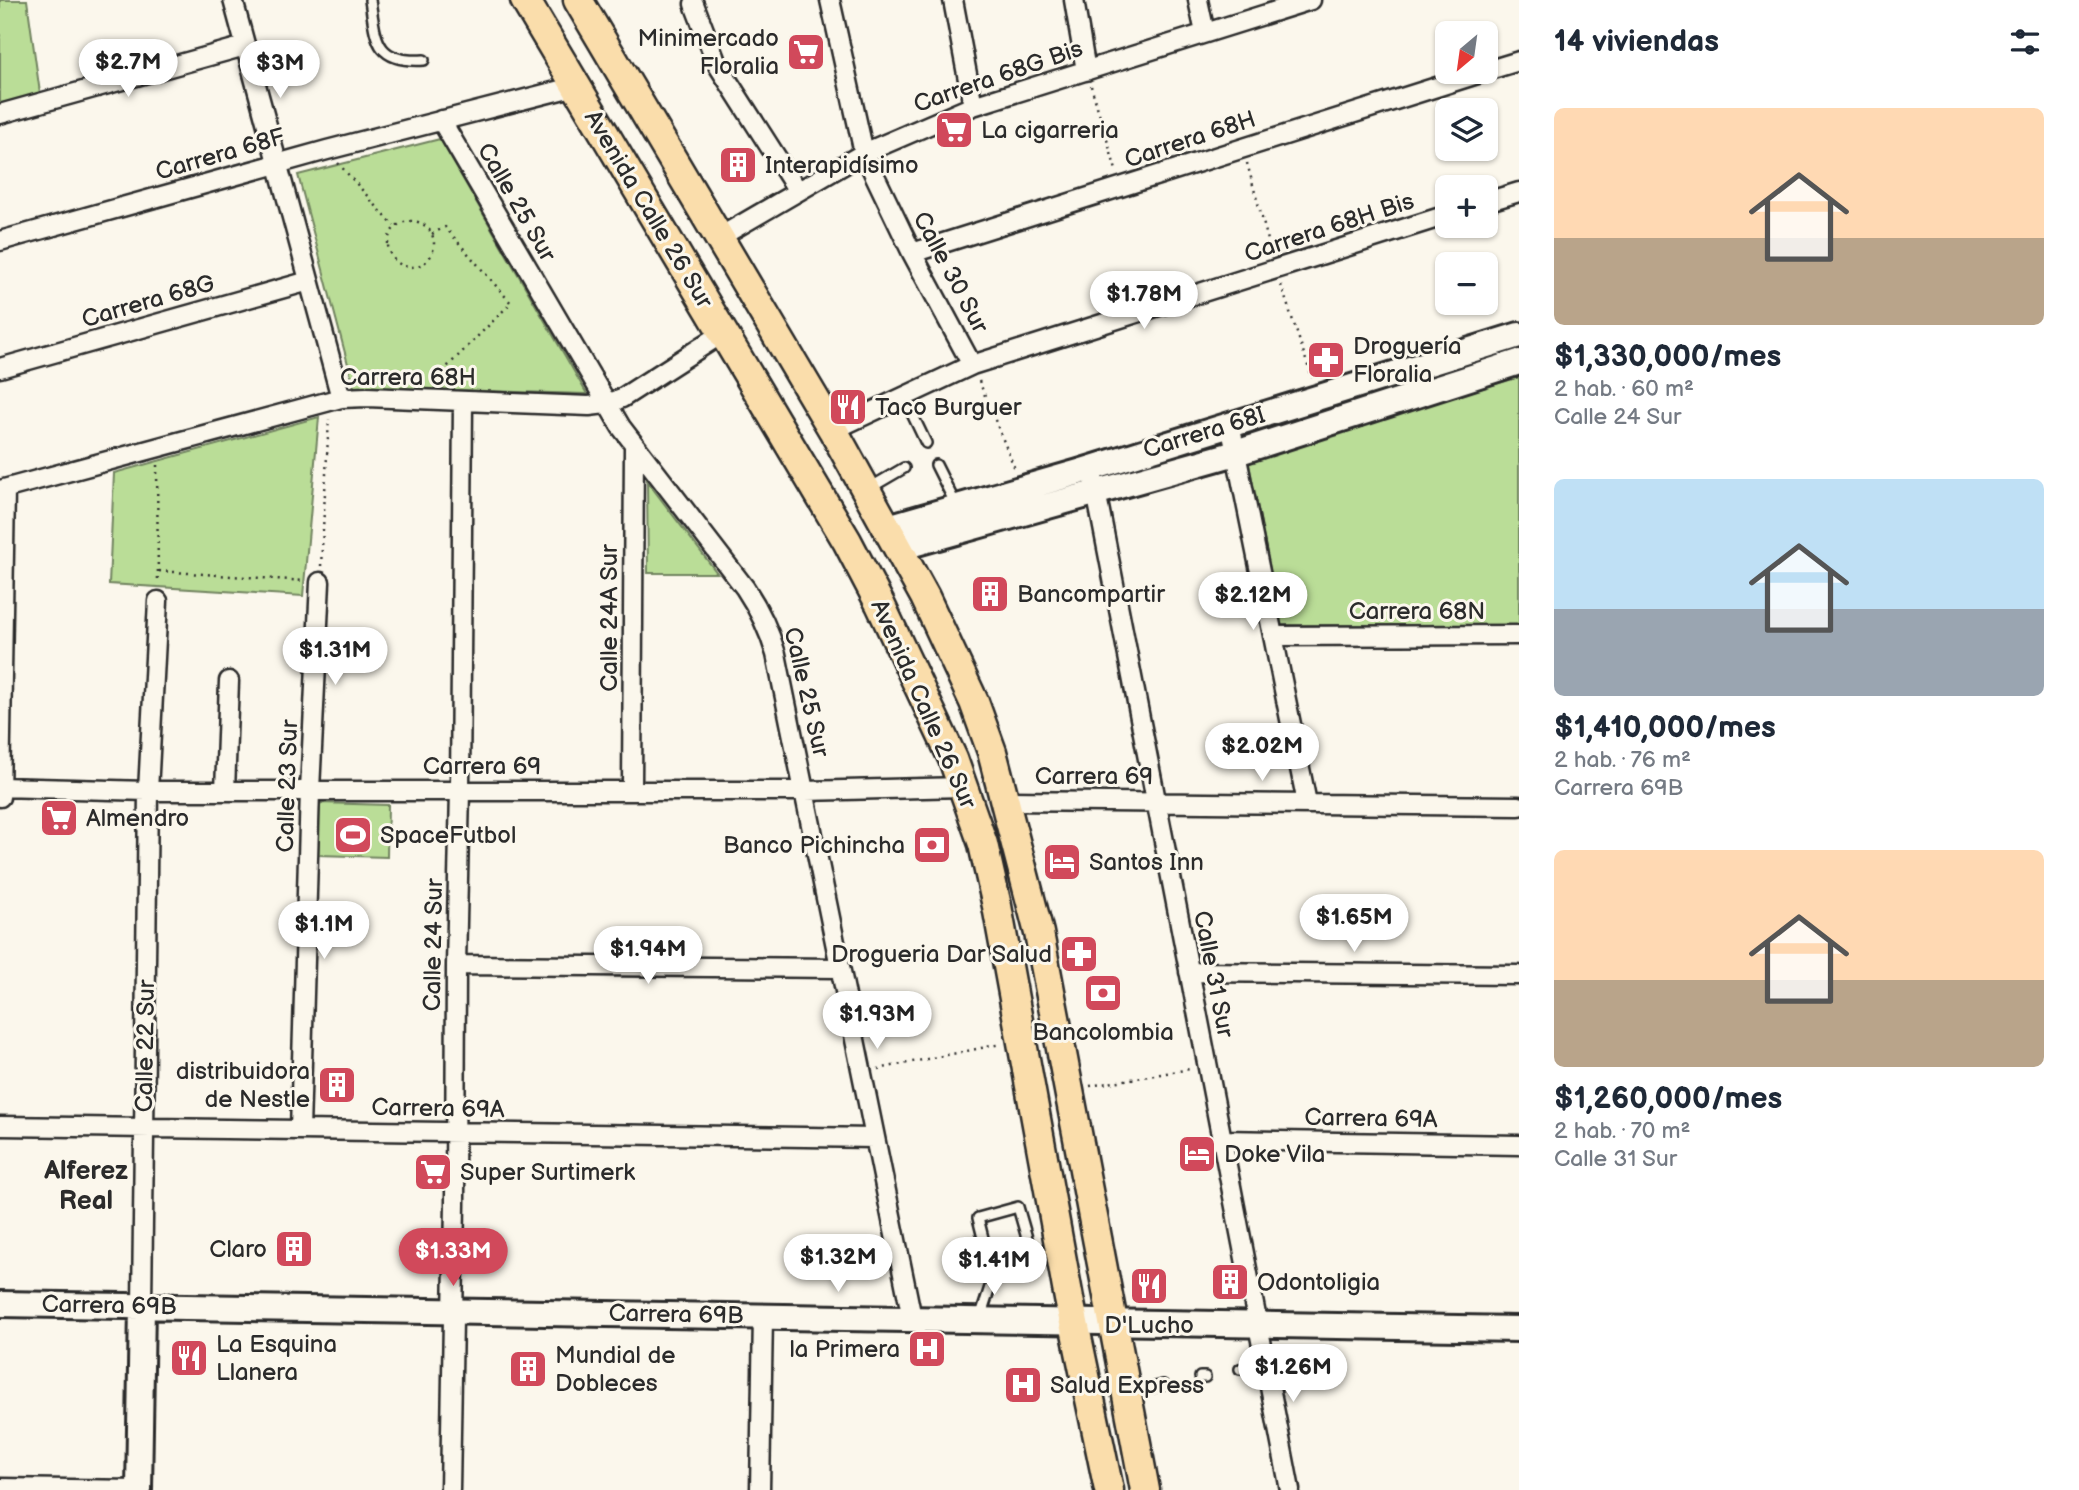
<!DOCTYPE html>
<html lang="es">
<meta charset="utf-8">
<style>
:root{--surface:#fff;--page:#f6f6f7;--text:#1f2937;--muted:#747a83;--accent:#d1495b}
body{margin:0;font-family:"Balsamiq Sans",sans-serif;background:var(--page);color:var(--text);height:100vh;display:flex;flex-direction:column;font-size:26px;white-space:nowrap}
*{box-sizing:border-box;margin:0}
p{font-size:23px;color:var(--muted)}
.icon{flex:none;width:38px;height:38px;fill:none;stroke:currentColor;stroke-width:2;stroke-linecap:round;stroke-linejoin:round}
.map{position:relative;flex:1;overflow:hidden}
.sheet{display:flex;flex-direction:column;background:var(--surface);width:560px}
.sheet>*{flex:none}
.needle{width:46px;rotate:209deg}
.tools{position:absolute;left:1435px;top:21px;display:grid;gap:14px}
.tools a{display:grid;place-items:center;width:63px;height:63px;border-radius:10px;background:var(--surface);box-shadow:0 2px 5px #0004;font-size:35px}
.price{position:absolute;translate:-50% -60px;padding:0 16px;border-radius:24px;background:#fff;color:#222;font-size:23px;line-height:46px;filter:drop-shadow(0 2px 4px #0008)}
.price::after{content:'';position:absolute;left:50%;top:42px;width:21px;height:16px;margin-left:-10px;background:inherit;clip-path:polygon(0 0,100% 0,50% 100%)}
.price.selected{background:var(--accent);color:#fff}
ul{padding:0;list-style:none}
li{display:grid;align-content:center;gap:14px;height:371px;padding:0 35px}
li span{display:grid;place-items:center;height:217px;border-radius:10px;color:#555}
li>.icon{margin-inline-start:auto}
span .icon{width:126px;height:126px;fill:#fffc;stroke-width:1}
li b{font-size:30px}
h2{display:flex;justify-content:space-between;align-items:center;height:84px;padding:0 35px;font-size:30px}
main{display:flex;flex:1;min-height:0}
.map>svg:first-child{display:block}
.green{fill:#badd97;stroke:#728461;stroke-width:2}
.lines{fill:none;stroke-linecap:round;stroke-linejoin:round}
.lane-casing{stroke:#2b2b2b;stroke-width:14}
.street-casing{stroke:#2b2b2b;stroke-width:23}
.secondary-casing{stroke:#2b2b2b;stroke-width:30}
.primary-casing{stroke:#2b2b2b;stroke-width:33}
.path{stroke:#2b2b2b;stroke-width:2.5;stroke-dasharray:2 5;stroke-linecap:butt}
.lane{stroke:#fbf7ec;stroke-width:9}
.street{stroke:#fbf7ec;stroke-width:18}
.secondary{stroke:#fbf7ec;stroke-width:24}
.primary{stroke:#faddab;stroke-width:28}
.labels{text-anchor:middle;stroke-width:6;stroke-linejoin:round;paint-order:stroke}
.poi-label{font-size:24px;fill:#2b2b2b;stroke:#fbf7ec;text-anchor:start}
.street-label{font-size:24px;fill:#2b2b2b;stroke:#fbf7ec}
.neighbourhood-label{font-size:26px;font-weight:bold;fill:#2b2b2b;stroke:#fbf7ec}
</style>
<main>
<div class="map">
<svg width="1519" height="1490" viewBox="0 0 1519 1490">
<rect width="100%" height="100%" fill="#fbf7ec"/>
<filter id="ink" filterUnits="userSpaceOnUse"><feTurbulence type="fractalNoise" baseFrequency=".0143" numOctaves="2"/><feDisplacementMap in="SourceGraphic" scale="14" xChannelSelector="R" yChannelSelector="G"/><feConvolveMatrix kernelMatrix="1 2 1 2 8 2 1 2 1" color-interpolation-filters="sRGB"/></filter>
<g filter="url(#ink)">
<path class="green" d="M0,0H27L40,93L0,104Z
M440,139L587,394L354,387L298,175Z
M1519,345V355L1253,440L1250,431Z
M1519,377V625H1281L1248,459Z
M319,417L303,596L109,584L114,473Z
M647,481L717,573H648Z
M319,803L388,805L387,857L318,855Z"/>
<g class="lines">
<defs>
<path id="lane" d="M370,0C376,40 375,63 424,60
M904,397L926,443
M936,465L956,505
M868,489L904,468
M993,1278L1003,1274
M980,1318L993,1278L978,1218L1018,1207L1035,1266L1024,1269
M1240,1369L1265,1361
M1200,1377H1205
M1131,1393L1163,1385"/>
<path id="street" d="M233,0L341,398
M830,0L864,153L912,253L972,365
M953,0L973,106
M1074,0L1086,71
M1198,0L1205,33
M694,4L717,64L798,191
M1486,71L1519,61
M0,114L245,46
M441,120L621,427L745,588C759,609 769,630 776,654L912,1318
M1486,202L1519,192
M718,238L864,153L973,106L1311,0
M0,241L327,150L576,86
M912,253L1484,72
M0,368L309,281
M1230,424L1307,803
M833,430L972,365L1447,215
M1094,481L1290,1490
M0,490L341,398L367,397L589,406L606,404L622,398L723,333
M1273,636L1519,635
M0,787L148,791H805L963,787
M225,791L229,681
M632,791L634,446
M0,797L5,489
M1006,801L1519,806
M456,965L840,968
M1189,972L1519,975
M0,1126L875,1138
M300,1130L310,790L320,582
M1221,1140L1519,1145
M142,1306L148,791L158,601
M0,1488L138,1490
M450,1490L455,1204L456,965L460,791L463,401
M760,1490L763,1316"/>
<path id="secondary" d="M888,527L1079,472L1519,335
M899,548L1236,453L1519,362
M0,1304L1519,1329
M139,1490L142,1306"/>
<path id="primary" d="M525,0L847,541L880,604L953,759L983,844L997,906L1069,1299L1109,1490
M578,0L833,430L925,597L974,702L992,752L1039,933L1145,1490"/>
</defs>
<use href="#lane" class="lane-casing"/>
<use href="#street" class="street-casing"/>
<use href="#secondary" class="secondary-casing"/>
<use href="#primary" class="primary-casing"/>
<path class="path" d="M1091,86L1116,170
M338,163L394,226
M1247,163L1272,255
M388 244a23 23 0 1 1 46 0a23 23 0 1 1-46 0Z
M432,234L445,227L511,303L444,370L453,385
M1281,285L1312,378
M979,381L1015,469
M157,465L158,584
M321,566L329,419
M159,571L305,581
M878,1069L1001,1044
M1090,1086L1190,1069"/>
<use href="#lane" class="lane"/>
<use href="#street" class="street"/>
<use href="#secondary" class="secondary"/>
<use href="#primary" class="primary"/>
</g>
</g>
<defs>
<symbol id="supermarket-square" viewBox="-11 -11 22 22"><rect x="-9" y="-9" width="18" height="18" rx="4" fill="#d1495b" stroke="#fbf7ec"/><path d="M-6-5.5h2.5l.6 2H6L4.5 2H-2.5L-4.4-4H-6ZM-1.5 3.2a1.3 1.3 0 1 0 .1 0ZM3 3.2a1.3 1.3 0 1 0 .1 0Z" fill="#fff"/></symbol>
<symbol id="building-square" viewBox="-11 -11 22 22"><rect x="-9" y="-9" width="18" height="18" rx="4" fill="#d1495b" stroke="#fbf7ec"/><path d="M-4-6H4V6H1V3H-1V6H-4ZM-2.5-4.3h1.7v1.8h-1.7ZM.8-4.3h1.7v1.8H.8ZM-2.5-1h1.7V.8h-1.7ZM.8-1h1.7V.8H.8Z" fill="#fff"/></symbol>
<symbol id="pharmacy-square" viewBox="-11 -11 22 22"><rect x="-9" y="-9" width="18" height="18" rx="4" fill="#d1495b" stroke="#fbf7ec"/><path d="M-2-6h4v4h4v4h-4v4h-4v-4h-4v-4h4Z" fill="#fff"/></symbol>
<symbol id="restaurant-square" viewBox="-11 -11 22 22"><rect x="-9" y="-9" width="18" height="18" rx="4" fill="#d1495b" stroke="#fbf7ec"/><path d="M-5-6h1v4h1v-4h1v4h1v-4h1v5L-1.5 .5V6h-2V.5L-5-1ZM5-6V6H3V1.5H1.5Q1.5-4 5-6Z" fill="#fff"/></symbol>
<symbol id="stadium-square" viewBox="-11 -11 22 22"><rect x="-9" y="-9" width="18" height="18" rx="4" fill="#d1495b" stroke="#fbf7ec"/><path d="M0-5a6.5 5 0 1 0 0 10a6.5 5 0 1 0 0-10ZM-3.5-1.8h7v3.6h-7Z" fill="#fff"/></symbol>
<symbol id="bank-square" viewBox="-11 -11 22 22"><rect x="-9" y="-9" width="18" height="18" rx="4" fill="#d1495b" stroke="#fbf7ec"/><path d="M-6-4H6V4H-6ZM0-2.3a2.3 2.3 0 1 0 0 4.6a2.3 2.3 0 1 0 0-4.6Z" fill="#fff"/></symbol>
<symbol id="hotel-square" viewBox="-11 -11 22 22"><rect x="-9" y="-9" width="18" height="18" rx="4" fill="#d1495b" stroke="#fbf7ec"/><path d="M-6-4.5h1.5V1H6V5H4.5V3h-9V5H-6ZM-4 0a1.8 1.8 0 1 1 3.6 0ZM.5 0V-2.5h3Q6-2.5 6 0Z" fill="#fff"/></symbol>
<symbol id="hospital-square" viewBox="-11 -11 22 22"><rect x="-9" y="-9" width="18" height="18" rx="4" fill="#d1495b" stroke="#fbf7ec"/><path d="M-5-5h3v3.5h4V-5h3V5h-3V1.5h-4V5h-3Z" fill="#fff"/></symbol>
</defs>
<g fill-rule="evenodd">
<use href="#supermarket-square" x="784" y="30" width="44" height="44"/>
<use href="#supermarket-square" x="932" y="108" width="44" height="44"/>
<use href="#building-square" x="716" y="143" width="44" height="44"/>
<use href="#pharmacy-square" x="1304" y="338" width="44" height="44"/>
<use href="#restaurant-square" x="826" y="385" width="44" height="44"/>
<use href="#building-square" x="968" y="572" width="44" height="44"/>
<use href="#supermarket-square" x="37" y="796" width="44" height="44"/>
<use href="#stadium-square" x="331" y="813" width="44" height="44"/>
<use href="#bank-square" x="910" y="823" width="44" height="44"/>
<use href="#hotel-square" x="1040" y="840" width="44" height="44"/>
<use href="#pharmacy-square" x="1057" y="932" width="44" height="44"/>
<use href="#bank-square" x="1081" y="971" width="44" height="44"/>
<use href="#building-square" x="315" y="1063" width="44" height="44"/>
<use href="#hotel-square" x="1175" y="1132" width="44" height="44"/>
<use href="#supermarket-square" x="411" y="1150" width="44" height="44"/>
<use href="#building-square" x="272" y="1227" width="44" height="44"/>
<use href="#building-square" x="1208" y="1260" width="44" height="44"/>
<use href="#restaurant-square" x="1127" y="1264" width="44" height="44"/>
<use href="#hospital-square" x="905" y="1327" width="44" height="44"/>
<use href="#restaurant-square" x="167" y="1336" width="44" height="44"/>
<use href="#building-square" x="506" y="1347" width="44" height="44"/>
<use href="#hospital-square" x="1001" y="1363" width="44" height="44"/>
</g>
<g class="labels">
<g class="poi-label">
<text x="779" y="46" text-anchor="end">Minimercado<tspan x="779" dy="28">Floralia</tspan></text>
<text x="981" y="138">La cigarreria</text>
<text x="765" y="173">Interapidísimo</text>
<text x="1353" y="354">Droguería<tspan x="1353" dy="28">Floralia</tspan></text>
<text x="875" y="415">Taco Burguer</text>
<text x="1017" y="602">Bancompartir</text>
<text x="86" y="826">Almendro</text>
<text x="380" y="843">SpaceFutbol</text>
<text x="905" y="853" text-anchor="end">Banco Pichincha</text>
<text x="1089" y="870">Santos Inn</text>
<text x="1052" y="962" text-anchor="end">Drogueria Dar Salud</text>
<text x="1103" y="1040" text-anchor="middle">Bancolombia</text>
<text x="310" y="1079" text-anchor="end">distribuidora<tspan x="310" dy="28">de Nestle</tspan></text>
<text x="1224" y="1162">Doke Vila</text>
<text x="460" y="1180">Super Surtimerk</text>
<text x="267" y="1257" text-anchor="end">Claro</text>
<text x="1257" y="1290">Odontoligia</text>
<text x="1149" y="1333" text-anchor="middle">D'Lucho</text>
<text x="216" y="1352">La Esquina<tspan x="216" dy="28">Llanera</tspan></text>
<text x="900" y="1357" text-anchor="end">la Primera</text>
<text x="555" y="1363">Mundial de<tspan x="555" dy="28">Dobleces</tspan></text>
<text x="1050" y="1393">Salud Express</text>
</g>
<g class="street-label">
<text transform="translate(998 76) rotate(-19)" y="8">Carrera 68G Bis</text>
<text transform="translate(1190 139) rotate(-18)" y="8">Carrera 68H</text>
<text transform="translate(220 154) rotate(-16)" y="8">Carrera 68F</text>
<text transform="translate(517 202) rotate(60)" y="8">Calle 25 Sur</text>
<text transform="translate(649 209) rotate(59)" y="8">Avenida Calle 26 Sur</text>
<text transform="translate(1329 227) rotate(-18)" y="8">Carrera 68H Bis</text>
<text transform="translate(951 272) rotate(62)" y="8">Calle 30 Sur</text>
<text transform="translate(148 301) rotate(-16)" y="8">Carrera 68G</text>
<text x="408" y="385">Carrera 68H</text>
<text transform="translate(1204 432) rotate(-17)" y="8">Carrera 68I</text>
<text x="1417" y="619">Carrera 68N</text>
<text transform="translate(609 618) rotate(-90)" y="8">Calle 24A Sur</text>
<text transform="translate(807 692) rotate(77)" y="8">Calle 25 Sur</text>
<text transform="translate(924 704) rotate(66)" y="8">Avenida Calle 26 Sur</text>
<text x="482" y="774">Carrera 69</text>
<text x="1094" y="784">Carrera 69</text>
<text transform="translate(287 786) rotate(-88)" y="8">Calle 23 Sur</text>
<text transform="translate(433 945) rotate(-89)" y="8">Calle 24 Sur</text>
<text transform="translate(1214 974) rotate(79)" y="8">Calle 31 Sur</text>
<text transform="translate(145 1046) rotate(-89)" y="8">Calle 22 Sur</text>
<text transform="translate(438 1108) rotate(1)" y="8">Carrera 69A</text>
<text transform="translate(1371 1118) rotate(1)" y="8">Carrera 69A</text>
<text transform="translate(109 1305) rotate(1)" y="8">Carrera 69B</text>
<text transform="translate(676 1314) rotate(1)" y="8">Carrera 69B</text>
</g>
<g class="neighbourhood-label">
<text x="86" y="1179">Alferez<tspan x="86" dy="30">Real</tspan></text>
</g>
</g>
</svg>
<div class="tools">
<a><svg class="needle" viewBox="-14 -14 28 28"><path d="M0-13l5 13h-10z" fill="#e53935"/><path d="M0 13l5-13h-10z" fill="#747a83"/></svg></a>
<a><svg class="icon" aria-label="layers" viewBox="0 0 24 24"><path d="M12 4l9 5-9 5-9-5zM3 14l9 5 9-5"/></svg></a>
<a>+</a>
<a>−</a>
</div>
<b class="price" style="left:128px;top:99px">$2.7M</b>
<b class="price" style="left:280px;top:100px">$3M</b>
<b class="price" style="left:1144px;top:331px">$1.78M</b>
<b class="price" style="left:1253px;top:632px">$2.12M</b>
<b class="price" style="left:335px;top:687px">$1.31M</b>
<b class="price" style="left:1262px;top:783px">$2.02M</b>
<b class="price" style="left:1354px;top:954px">$1.65M</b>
<b class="price" style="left:324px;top:961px">$1.1M</b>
<b class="price" style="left:648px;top:986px">$1.94M</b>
<b class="price" style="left:877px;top:1051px">$1.93M</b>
<b class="price selected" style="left:453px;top:1288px">$1.33M</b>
<b class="price" style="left:838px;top:1294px">$1.32M</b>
<b class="price" style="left:994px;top:1297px">$1.41M</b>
<b class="price" style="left:1293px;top:1404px">$1.26M</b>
</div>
<section class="sheet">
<h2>14 viviendas<svg class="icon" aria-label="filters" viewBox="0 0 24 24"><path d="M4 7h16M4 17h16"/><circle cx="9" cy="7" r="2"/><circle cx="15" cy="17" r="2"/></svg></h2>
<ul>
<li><span style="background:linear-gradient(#ffd9b3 60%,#b9a48a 0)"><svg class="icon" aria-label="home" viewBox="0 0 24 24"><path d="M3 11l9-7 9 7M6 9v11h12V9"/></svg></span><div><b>$1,330,000/mes</b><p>2 hab. · 60 m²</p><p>Calle 24 Sur</p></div></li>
<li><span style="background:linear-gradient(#bfe0f5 60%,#9aa5b1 0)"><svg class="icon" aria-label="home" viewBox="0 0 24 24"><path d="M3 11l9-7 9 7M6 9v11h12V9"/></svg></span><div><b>$1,410,000/mes</b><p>2 hab. · 76 m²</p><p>Carrera 69B</p></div></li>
<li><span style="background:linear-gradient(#ffd9b3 60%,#b9a48a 0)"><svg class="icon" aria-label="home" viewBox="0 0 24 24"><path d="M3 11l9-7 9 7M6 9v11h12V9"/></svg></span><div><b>$1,260,000/mes</b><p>2 hab. · 70 m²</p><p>Calle 31 Sur</p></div></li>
</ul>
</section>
</main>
